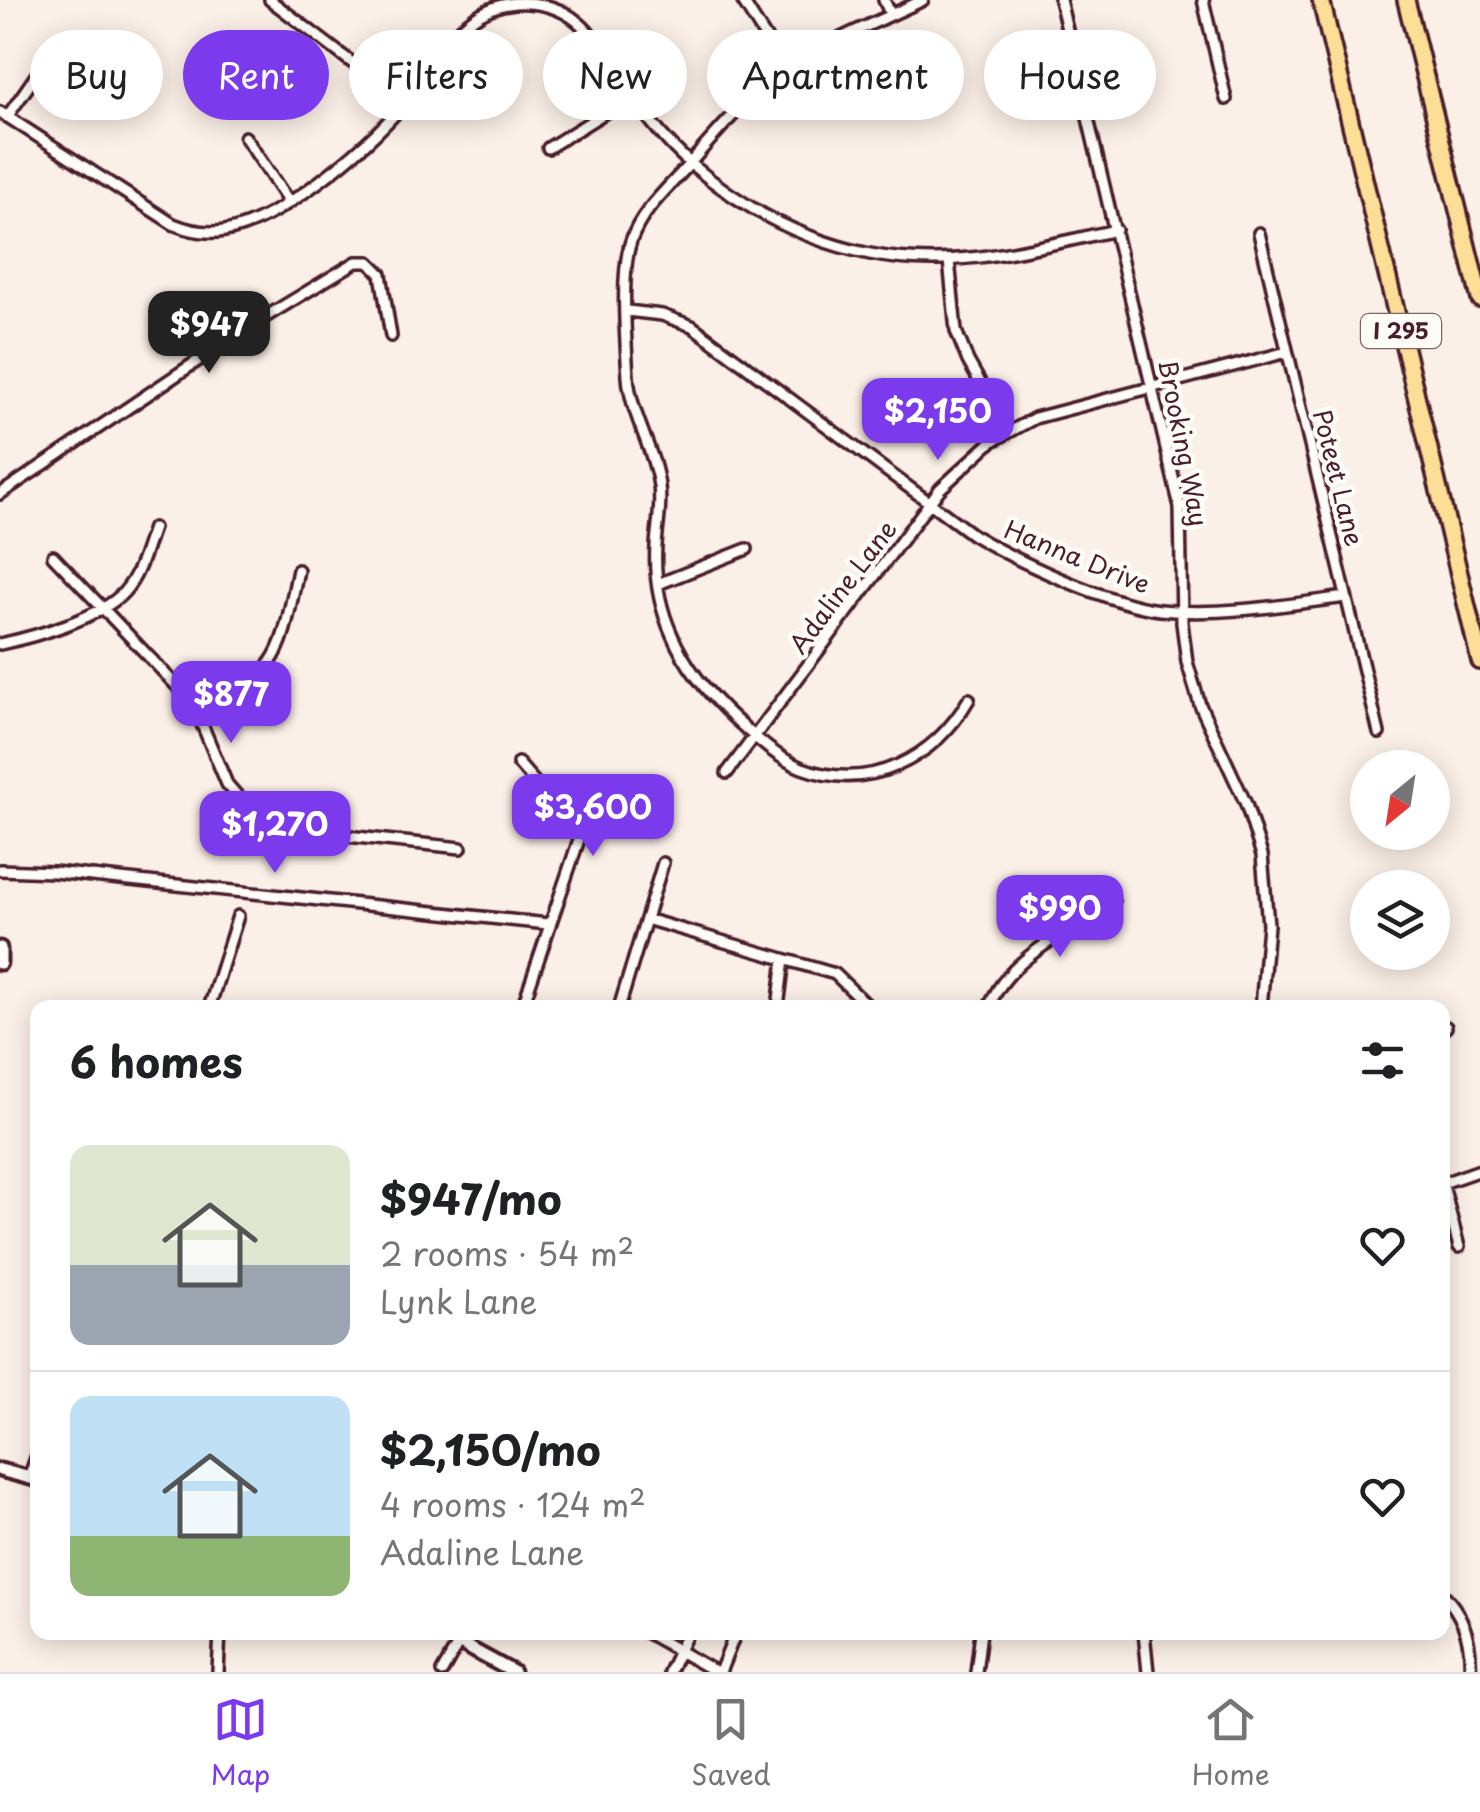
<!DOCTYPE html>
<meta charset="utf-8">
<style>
:root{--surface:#fff;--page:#f6f6f6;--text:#202124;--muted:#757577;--line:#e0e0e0;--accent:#7c3aed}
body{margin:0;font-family:"Playpen Sans",sans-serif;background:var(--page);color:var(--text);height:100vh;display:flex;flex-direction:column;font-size:38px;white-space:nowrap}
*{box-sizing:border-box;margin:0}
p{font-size:32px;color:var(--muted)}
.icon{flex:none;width:55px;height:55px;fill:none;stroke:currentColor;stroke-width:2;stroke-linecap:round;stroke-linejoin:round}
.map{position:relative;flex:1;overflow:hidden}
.sheet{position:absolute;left:30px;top:1000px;width:1420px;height:640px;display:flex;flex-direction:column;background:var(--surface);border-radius:20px;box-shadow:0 5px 25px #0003}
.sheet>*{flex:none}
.hud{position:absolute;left:30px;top:30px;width:1420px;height:90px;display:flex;gap:20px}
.needle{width:65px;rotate:210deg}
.controls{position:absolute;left:1350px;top:750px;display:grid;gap:20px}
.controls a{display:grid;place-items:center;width:100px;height:100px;border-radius:50%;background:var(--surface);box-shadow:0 5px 25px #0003;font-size:50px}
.price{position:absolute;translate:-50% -85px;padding:0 22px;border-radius:20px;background:var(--accent);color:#fff;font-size:32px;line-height:65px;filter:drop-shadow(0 2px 5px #0008)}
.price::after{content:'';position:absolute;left:50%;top:60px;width:30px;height:22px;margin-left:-15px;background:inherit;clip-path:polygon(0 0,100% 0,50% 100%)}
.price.active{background:#222;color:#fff}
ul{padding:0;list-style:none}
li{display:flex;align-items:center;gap:30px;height:250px;padding:0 40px}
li+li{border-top:2px solid var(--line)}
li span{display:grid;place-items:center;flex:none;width:280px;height:200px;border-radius:20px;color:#555}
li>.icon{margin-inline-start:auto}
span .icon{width:120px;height:120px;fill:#fffc;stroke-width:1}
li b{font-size:42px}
h2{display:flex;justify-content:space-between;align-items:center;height:120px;padding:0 40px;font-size:42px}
.tag{padding:0 35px;border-radius:45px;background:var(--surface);box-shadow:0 5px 25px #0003;font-size:35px;line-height:90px}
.tag.active{background:var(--accent);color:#fff}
.menu{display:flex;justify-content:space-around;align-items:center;height:140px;border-top:2px solid var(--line);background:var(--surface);font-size:28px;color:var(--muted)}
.menu a{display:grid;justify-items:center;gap:5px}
.menu .active{color:var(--accent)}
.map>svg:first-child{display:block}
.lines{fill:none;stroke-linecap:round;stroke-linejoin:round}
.minor-casing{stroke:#4a1f2b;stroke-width:16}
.secondary-casing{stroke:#4a1f2b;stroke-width:19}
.motorway-casing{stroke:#4a1f2b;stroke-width:22}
.minor{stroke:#fdfcf7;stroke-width:9}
.secondary{stroke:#fdfcf7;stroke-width:11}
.motorway{stroke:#fcde96;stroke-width:15}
.labels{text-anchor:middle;stroke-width:9;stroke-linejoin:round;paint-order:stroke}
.shield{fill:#fdfcf7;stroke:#806168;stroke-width:2.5}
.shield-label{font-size:22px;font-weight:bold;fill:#4a1f2b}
.street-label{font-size:25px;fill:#4a1f2b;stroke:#fdfcf7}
</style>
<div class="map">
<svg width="1480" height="1672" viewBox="0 0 1480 1672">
<rect width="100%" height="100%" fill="#fbf0e7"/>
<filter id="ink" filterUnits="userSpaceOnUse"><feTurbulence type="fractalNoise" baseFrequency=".01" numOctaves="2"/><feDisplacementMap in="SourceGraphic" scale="20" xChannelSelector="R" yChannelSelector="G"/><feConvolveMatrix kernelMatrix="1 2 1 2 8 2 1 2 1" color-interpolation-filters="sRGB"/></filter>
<g filter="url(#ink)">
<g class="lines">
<defs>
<path id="minor" d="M270,0L405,103
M742,0L786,70
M884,0L891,15
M923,0C878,22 829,40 788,68C748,95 716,133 685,169C665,191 641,212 631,241C620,273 626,342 628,377C631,416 654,448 659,486C662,507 657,526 656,546C654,576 660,608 672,635C686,668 709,695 735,719C755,737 777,758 802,768C870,793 935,758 969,699
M1060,0L1180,507L1182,623L1187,662L1200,705L1246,804L1262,855L1268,925L1261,1008
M1203,0L1226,99
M1039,104L1083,92
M0,112L173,224C190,231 207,234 225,231C279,222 366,148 402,106C435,67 457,8 515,3C583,0 598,47 631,94C647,118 667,143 690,163C742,208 802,240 870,254C955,271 1033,248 1116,230
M7,117L46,61L74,37
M245,137L288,201
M548,148L632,96
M1259,233L1379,733
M949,260L956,331L968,361L1007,430
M627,311L662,315L692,326L973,535C1018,562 1109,604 1160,610C1221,616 1286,605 1346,597
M0,494L239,333L356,262H369L381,274L391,336
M53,556L193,703L227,784L253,814L290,830L461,848
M658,584L747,549
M0,644C33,637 101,618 124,592C140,574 145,550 153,528
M198,712C283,669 279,660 298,570
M518,763L538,786L585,792L592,801L522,1008
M727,773L940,489L991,442L1035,418L1287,352
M0,870L54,872L548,924
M646,919L835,974L870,1008
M209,1008L238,916
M619,1008L663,863
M778,1008L784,959
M989,1008C1005,959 1072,929 1113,902
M1442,1030L1446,1027
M1442,1181L1459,1247
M1443,1183L1480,1170
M29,1478L38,1452
M1442,1593C1464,1615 1472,1641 1470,1672
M646,1632L716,1672
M1144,1632L1148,1672
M218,1672L220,1632
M442,1672L459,1642
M669,1672L688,1632
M720,1672L736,1632
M976,1672L981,1632"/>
<path id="secondary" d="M0,948V963
M0,1470L38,1480
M440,1632L513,1672"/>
<path id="motorway" d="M1321,0L1480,661
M1406,0L1480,299"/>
</defs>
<use href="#minor" class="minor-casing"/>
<use href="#secondary" class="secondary-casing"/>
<use href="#motorway" class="motorway-casing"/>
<use href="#minor" class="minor"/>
<use href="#secondary" class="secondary"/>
<use href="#motorway" class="motorway"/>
</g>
</g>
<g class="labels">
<rect class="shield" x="1361" y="314" width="80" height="34" rx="8"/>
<g class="shield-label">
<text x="1401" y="339">I 295</text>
</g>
<g class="street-label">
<text transform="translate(1183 443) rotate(79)" y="9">Brooking Way</text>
<text transform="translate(1338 478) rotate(76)" y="9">Poteet Lane</text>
<text transform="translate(1077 557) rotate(22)" y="9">Hanna Drive</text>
<text transform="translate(843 587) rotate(-53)" y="9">Adaline Lane</text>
</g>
</g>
</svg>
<div class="controls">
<a><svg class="needle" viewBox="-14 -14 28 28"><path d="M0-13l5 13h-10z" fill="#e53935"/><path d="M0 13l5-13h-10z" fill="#757577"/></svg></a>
<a><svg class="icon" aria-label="layers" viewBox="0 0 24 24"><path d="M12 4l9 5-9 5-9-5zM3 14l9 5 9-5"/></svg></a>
</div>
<b class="price active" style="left:209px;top:376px">$947</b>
<b class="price" style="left:938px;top:463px">$2,150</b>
<b class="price" style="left:231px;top:746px">$877</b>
<b class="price" style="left:593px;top:859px">$3,600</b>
<b class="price" style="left:275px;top:876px">$1,270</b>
<b class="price" style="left:1060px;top:960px">$990</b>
<div class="hud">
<a class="tag">Buy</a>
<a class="tag active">Rent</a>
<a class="tag">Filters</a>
<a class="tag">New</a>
<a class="tag">Apartment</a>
<a class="tag">House</a>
</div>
<section class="sheet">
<h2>6 homes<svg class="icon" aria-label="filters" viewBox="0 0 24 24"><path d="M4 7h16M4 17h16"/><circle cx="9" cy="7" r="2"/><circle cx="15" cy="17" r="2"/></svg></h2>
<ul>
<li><span style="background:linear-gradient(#dfe7d0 60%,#9aa5b1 0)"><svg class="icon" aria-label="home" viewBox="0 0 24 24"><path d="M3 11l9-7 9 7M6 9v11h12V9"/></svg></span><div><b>$947/mo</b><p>2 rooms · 54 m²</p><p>Lynk Lane</p></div><svg class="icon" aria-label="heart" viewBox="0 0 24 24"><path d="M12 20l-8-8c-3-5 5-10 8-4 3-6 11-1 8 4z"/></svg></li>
<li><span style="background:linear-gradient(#bfe0f5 70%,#8fb573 0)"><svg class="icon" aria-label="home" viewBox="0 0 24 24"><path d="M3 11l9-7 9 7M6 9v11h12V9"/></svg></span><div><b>$2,150/mo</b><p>4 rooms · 124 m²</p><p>Adaline Lane</p></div><svg class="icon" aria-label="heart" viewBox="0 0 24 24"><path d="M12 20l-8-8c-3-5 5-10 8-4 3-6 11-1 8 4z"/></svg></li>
</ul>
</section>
</div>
<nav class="menu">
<a class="active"><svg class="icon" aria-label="map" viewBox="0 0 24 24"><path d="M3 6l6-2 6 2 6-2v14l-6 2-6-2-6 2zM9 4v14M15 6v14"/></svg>Map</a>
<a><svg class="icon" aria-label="saved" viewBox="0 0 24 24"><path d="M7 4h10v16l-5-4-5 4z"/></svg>Saved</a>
<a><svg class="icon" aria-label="home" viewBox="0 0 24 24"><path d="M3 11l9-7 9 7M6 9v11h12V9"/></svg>Home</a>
</nav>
